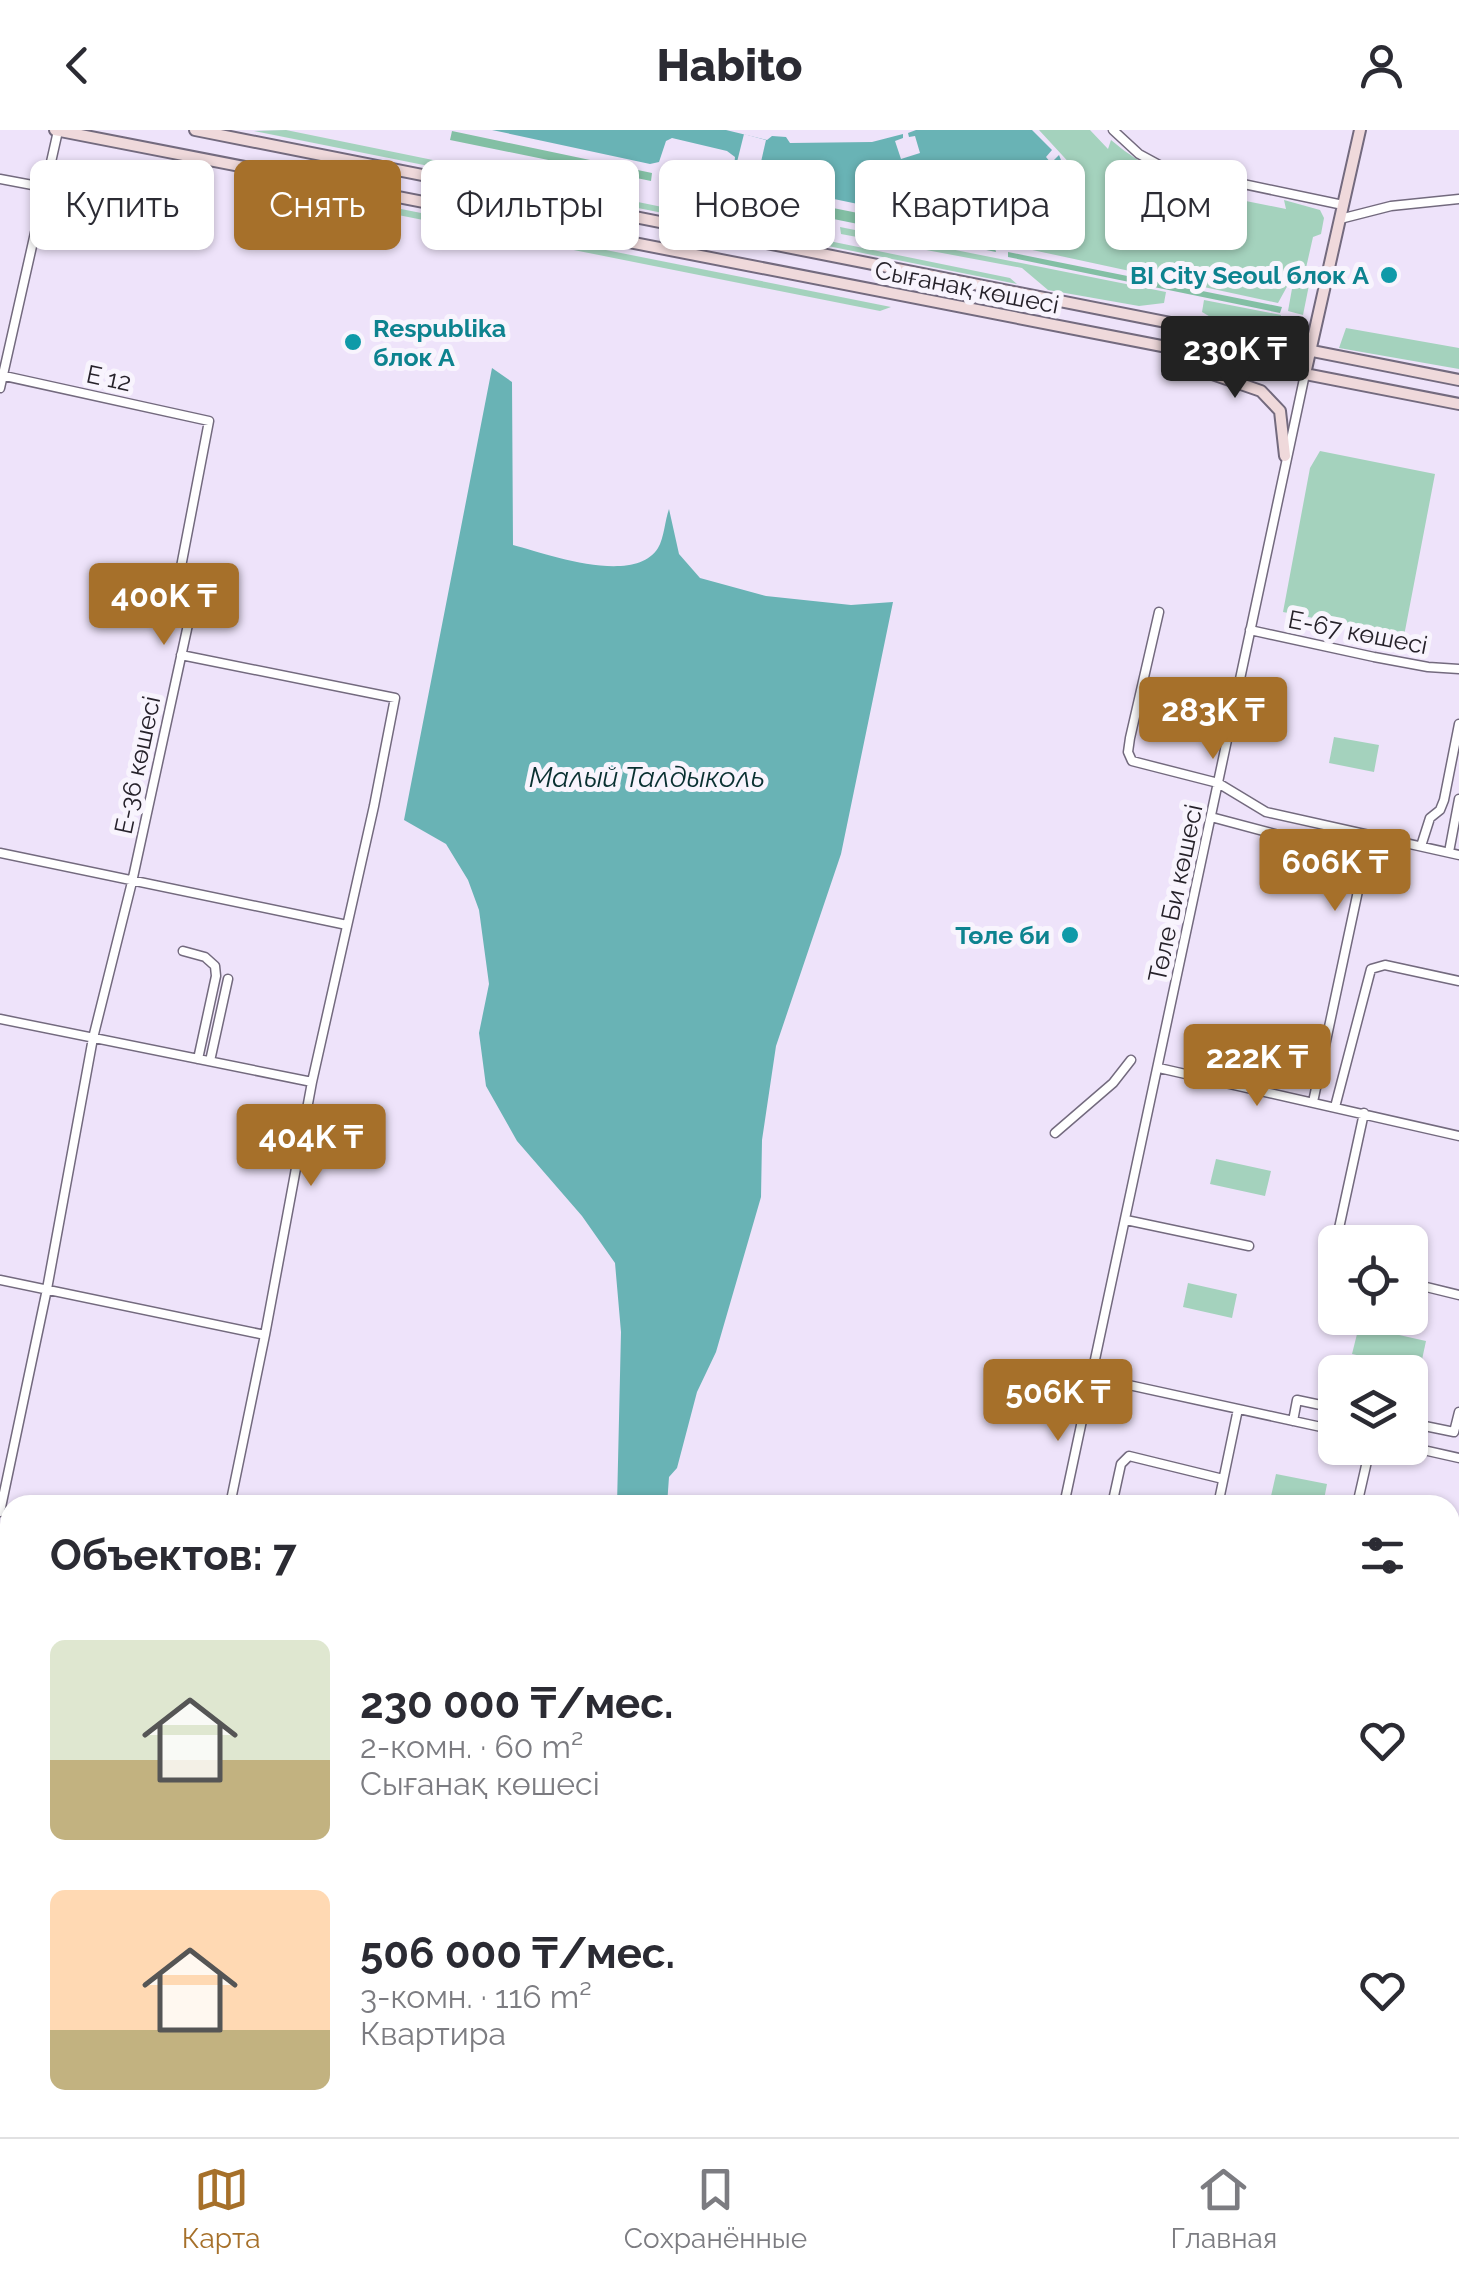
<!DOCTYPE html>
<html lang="ru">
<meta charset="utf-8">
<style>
:root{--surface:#fff;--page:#f2f2f3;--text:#2b2b33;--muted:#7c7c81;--line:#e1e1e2;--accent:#a6702a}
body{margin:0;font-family:Raleway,sans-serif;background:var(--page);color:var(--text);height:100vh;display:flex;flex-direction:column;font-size:38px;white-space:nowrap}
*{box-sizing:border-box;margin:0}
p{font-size:32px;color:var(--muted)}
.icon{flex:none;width:55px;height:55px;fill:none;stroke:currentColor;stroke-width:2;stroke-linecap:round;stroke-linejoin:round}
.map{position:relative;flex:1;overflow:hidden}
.panel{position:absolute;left:0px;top:1365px;width:1460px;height:642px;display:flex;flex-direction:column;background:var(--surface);border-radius:30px 30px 0 0;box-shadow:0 2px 8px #0004}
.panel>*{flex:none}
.hud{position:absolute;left:30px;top:30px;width:1400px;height:90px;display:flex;gap:20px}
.fabs{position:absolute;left:1318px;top:1095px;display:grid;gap:20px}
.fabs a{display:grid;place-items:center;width:110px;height:110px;border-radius:15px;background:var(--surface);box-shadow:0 2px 8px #0004;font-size:50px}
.price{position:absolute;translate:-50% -85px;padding:0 22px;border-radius:10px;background:var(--accent);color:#fff;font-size:32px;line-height:65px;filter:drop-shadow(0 2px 5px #0008)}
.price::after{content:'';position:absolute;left:50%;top:60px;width:30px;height:22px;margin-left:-15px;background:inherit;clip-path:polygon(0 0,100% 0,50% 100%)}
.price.active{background:#222;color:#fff}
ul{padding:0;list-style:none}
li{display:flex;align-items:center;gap:30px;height:250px;padding:0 50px}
li span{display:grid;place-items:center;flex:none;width:280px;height:200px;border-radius:15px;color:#555}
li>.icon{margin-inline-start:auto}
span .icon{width:120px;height:120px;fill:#fffc;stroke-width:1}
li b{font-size:42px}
h2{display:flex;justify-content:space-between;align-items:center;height:120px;padding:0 50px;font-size:42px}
.pill{padding:0 35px;border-radius:15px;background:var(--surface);box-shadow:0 2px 8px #0004;font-size:35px;line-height:90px}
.pill.active{background:var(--accent);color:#fff}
header{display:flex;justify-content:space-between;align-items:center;height:130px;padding:0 50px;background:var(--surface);font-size:45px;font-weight:800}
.menu{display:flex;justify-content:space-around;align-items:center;height:140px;border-top:2px solid var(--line);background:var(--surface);font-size:28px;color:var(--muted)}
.menu a{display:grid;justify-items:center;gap:5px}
.menu .active{color:var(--accent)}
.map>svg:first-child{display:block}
.green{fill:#a4d2bd}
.forest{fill:#83bfa4}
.water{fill:#69b3b5}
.pier{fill:#eee3fa}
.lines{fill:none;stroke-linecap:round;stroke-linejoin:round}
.street-casing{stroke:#736a7e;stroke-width:11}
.secondary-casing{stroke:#736a7e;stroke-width:14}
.street{stroke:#fff;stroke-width:8}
.secondary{stroke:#efd9db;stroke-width:10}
.culture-dot{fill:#0f9aa8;stroke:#f8f4fd;stroke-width:4}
.labels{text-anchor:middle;stroke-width:10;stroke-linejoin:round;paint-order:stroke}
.culture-label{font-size:25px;font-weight:bold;fill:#0d838f;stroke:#f8f4fd;text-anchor:end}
.street-label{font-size:25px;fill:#26222a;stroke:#f8f4fd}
.water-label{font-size:28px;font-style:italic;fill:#093031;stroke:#f8f4fd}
</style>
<header><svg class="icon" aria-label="back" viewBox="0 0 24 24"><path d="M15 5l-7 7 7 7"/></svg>Habito<svg class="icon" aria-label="person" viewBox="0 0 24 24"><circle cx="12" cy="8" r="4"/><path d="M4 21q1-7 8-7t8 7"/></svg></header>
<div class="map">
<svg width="1459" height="2007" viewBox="0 0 1459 2007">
<rect width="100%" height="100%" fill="#eee3fa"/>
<path class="green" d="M286,0L1010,148L1017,154L254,1Z
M1039,0H1090L1108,19L1111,10C1136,31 1157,43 1188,49L1191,60L1286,79L1284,70L1320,80L1324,88L1321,104L1313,107L1306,138L1312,140L1303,185L1288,181L1295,142L1278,173L1014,116C1017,104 1018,88 1023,76C1034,54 1063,58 1074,38Z
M371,73L891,177L880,181L378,81Z
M840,97L1166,162L1164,173L1139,176L1048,160L1022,138L841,104Z
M1204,170L1281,185L1278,205L1224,195L1202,182Z
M1346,198L1459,218V239L1339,218Z
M1320,321L1435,344L1404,506L1283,482L1310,338Z
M1334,607L1379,615L1374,642L1329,633Z
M1216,1029L1271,1041L1265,1066L1210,1054Z
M1188,1153L1237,1164L1232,1188L1183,1177Z
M1359,1196L1426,1211L1420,1239L1352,1224Z
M1276,1344L1327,1354L1323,1375H1269Z"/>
<path class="forest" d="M452,1L652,43L651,51L450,10Z
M763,64L993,110L996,122L760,74Z
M1008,122L1282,177L1280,183L1008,127Z"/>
<path class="water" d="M492,0H726L767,10L772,6L786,7L790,13L872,12L903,4V8L895,11L901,29L920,23L915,6L909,7L908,3L916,0H1032L1052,20L1046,27L1051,33L1059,25L1061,30L1056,38L1012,63L1006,97L997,103L733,48L735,27L727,21L672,8L666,11L659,32L650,34Z
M492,238L512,252L513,415C547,424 634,456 658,418C664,408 665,390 669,379L679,424L700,448L766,466L851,475L893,472L841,724L776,916L762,1010L761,1067L716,1222L697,1262L677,1338L669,1347L667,1375H617L621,1202L615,1133L582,1086L517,1011L486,956L479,903L489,854L479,780L468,750L446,714L404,690Z
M0,1834L10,1843V1963L0,1961Z
M10,1990V1998H185L180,2007H0V2000Z
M372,1998H526L523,2007H375Z"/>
<path class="pier" d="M744,4L766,10L756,54L733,48Z"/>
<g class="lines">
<defs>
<path id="street" d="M1113,0L1139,24L1163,37L1343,75
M0,49L43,57
M1340,89L1391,76L1459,69
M0,245L209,291L180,442C181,460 190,473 189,490L132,752L93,908L47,1159L0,1382
M0,258L58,1
M1159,482L1130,608L1128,622L1132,631L1218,653L1266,682L1459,725
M1250,500L1374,527L1428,537L1459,539
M181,525L395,568L374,676L312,952
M1211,687L1365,728L1313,972
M1421,716L1430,688L1440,680L1444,670L1459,594
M1449,722L1459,669
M0,723L347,795
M183,821L205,827L215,836L216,846L198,929
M0,889L312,952L265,1205L0,1150
M210,931L228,849
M1159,938L1459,1006
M1335,977L1371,839L1385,835L1459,851
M1055,1003L1113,953L1131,930
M1126,1090L1249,1116
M1336,1112L1364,983
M1410,1153L1459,1165
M1092,1247L1335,1300
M1293,1291L1297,1270L1335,1278
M1410,1293L1454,1302L1459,1282
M1410,1317L1459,1328
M230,1375L265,1205
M1064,1375L1305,244
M1112,1375L1121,1334L1129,1326L1223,1349
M1218,1375L1238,1279
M1357,1375L1370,1318
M0,1409L10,1411
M1450,1447L1459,1408
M1450,1515L1459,1517
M1450,1831L1459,1833
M819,2007V1998
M1397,2007L1400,1998"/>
<path id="secondary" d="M55,0L1459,274
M195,0L1459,250
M1192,222L1212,244L1261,261L1280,281L1285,326
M1305,244L1360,0
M1450,1983L1459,1985"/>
</defs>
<use href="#street" class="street-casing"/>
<use href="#secondary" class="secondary-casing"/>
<use href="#street" class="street"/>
<use href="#secondary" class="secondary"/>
</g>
<g class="culture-dot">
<circle cx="1389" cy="145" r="10"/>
<circle cx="353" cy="212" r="10"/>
<circle cx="1070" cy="805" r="10"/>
</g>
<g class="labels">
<g class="culture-label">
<text x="1369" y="154">BI City Seoul блок A</text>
<text x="373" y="207" text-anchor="start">Respublika<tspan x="373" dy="29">блок А</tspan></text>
<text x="1050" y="814">Төле би</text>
</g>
<g class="street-label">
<text transform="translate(967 157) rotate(11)" y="9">Сығанақ көшесі</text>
<text transform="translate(109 248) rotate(12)" y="9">E 12</text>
<text transform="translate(1358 502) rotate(11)" y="9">Е-67 көшесі</text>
<text transform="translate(137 635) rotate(-78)" y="9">Е-36 көшесі</text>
<text transform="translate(1175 763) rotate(-78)" y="9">Төле Би көшесі</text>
</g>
<g class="water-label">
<text x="647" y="657">Малый Талдыколь</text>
</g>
</g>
</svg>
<div class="fabs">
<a><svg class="icon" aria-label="locate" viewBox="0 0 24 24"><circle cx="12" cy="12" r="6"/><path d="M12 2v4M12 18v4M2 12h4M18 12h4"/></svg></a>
<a><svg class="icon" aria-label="layers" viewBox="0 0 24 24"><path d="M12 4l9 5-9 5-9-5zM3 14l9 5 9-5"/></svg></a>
</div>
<b class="price active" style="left:1235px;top:271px">230K ₸</b>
<b class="price" style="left:164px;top:518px">400K ₸</b>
<b class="price" style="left:1213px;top:632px">283K ₸</b>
<b class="price" style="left:1335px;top:784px">606K ₸</b>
<b class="price" style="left:1257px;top:979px">222K ₸</b>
<b class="price" style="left:311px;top:1059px">404K ₸</b>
<b class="price" style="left:1058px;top:1314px">506K ₸</b>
<div class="hud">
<a class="pill">Купить</a>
<a class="pill active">Снять</a>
<a class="pill">Фильтры</a>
<a class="pill">Новое</a>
<a class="pill">Квартира</a>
<a class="pill">Дом</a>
</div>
<section class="panel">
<h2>Объектов: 7<svg class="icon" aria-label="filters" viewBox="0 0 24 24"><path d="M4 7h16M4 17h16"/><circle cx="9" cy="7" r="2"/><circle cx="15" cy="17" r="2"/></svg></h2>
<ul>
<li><span style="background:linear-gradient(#dfe7d0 60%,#c2b280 0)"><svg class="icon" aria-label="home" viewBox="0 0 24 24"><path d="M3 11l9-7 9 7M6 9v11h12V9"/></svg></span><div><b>230 000 ₸/мес.</b><p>2-комн. · 60 m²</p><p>Сығанақ көшесі</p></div><svg class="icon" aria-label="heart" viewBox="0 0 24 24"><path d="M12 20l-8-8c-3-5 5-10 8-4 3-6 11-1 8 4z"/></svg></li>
<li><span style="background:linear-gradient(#ffd9b3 70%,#c2b280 0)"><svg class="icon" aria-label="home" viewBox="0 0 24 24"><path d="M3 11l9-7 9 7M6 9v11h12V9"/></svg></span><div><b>506 000 ₸/мес.</b><p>3-комн. · 116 m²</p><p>Квартира</p></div><svg class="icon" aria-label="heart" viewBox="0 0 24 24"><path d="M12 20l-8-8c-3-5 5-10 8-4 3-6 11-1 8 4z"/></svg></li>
</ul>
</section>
</div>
<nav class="menu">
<a class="active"><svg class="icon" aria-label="map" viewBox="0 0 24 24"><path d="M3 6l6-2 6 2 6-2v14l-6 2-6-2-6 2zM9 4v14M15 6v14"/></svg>Карта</a>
<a><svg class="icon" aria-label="saved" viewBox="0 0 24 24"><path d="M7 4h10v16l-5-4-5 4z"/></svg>Сохранённые</a>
<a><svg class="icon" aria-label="home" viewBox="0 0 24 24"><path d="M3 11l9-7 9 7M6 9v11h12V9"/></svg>Главная</a>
</nav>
